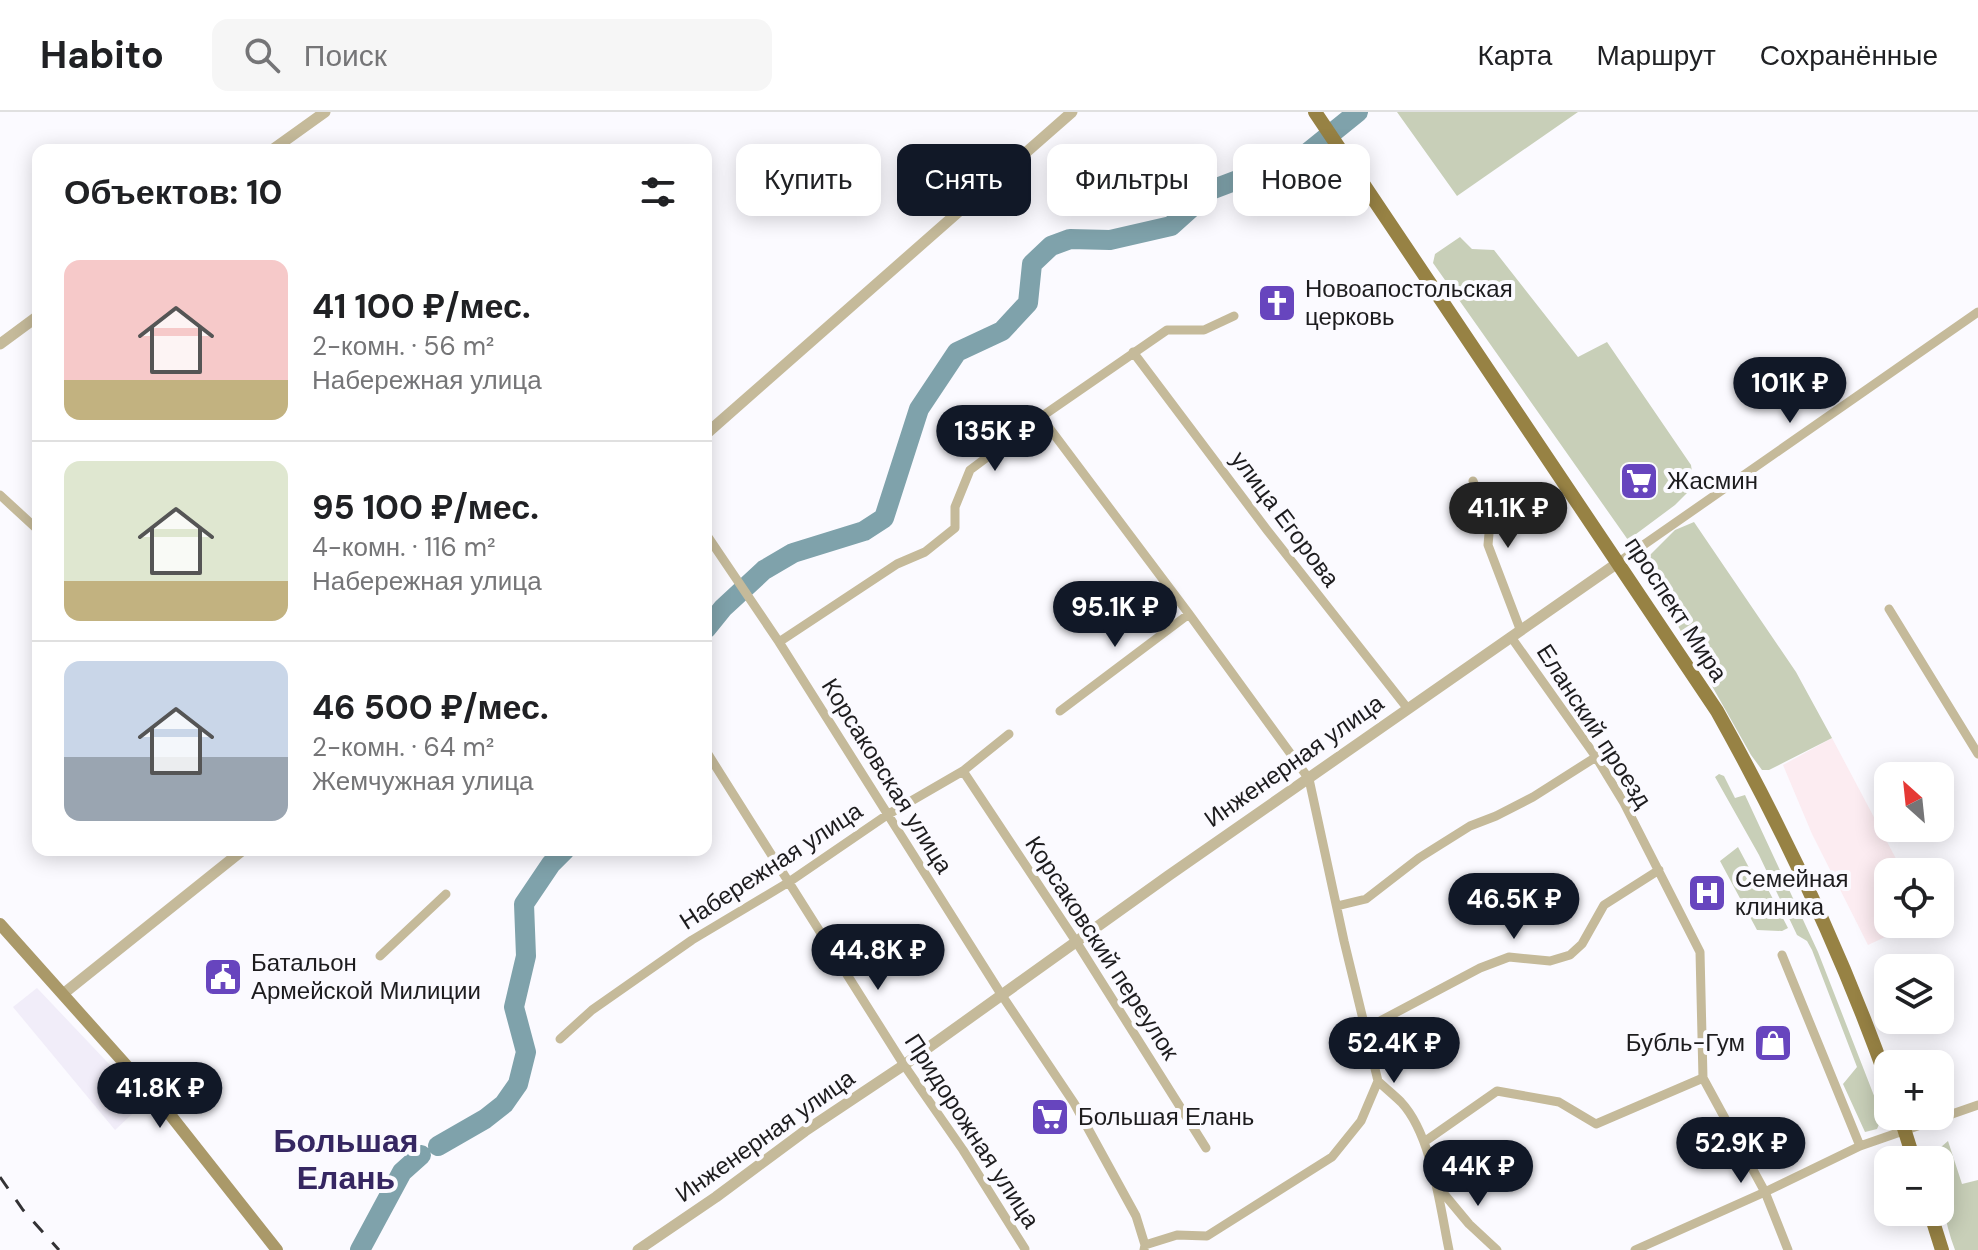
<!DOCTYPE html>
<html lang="ru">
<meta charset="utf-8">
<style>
:root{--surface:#fff;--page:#f6f6f6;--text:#202124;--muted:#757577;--line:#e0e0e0;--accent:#111827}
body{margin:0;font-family:"DM Sans",sans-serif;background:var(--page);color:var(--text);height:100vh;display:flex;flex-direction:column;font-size:30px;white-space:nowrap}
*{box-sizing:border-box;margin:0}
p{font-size:26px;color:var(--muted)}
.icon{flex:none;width:44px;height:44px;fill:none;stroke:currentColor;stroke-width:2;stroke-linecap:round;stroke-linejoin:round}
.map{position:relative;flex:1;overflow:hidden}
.sheet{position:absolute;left:32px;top:32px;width:680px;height:712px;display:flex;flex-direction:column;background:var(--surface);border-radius:16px;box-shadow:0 4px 20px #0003}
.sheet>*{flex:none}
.banner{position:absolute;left:736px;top:32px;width:760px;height:72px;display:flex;gap:16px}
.needle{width:52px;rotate:333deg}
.fabs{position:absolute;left:1874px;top:650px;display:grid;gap:16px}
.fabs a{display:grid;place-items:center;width:80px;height:80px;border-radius:16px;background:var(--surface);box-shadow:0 4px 20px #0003;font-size:40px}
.price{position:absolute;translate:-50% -68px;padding:0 18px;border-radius:28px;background:var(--accent);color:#fff;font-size:26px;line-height:52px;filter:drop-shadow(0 2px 4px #0008)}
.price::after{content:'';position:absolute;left:50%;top:48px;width:24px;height:18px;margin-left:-12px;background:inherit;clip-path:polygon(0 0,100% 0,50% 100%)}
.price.selected{background:#222;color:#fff}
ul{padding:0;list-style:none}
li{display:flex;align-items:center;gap:24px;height:200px;padding:0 32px}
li+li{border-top:2px solid var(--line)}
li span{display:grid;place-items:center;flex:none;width:224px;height:160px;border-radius:16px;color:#555}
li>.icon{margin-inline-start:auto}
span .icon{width:96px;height:96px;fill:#fffc;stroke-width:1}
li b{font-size:34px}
h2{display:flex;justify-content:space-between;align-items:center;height:96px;padding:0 32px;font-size:34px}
.tag{padding:0 28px;border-radius:16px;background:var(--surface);box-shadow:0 4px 20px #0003;font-size:28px;line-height:72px}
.tag.selected{background:var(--accent);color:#fff}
header{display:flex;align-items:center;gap:48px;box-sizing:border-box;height:112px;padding:0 40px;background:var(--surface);border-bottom:2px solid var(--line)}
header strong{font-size:38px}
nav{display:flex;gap:44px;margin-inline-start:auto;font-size:28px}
.search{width:560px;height:72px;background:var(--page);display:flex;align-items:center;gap:20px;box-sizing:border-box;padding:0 28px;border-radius:16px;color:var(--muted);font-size:30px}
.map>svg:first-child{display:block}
.commercial{fill:#fcecf1}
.built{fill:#f1edf9}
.green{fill:#c8cfb8}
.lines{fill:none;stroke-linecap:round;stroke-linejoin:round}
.river{stroke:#7fa2ab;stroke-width:20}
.minor{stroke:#c5ba9a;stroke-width:9}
.tertiary{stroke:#c5ba9a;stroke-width:11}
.secondary{stroke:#aa9969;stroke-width:12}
.primary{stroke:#978244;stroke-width:14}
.rail{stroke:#333235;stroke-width:3;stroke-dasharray:14 14;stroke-linecap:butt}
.labels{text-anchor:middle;stroke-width:8;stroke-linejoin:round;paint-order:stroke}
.poi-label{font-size:24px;fill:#1d1c1e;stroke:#fbfaff;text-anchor:start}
.street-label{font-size:24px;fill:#1d1c1e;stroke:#fbfaff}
.district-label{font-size:32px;font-weight:bold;fill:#362762;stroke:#fbfaff}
</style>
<header>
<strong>Habito</strong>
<div class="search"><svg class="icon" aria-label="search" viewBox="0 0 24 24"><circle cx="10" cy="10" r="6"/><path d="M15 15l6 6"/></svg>Поиск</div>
<nav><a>Карта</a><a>Маршрут</a><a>Сохранённые</a></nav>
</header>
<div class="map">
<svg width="1978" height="1138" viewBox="0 0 1978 1138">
<rect width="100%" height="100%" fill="#fbfaff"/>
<path class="commercial" d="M1832,626L1903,760H1888V812H1913L1868,833L1812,722L1783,653Z"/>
<path class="built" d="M37,876L145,990L115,1018L13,895Z"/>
<path class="green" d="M1397,0H1578L1457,84Z
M1460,125L1472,137L1494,138L1578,245L1607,230L1691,353L1694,374L1675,393L1628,428L1433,151L1435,142Z
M1694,410L1796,560L1832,626L1769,658H1762L1751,643L1648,461V445L1675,418Z
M1719,662L1724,664L1735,686L1745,683L1818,840L1880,999L1881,1008L1877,1017L1865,1020L1843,972L1857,955L1812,838L1807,829L1797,823L1759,743L1715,665Z
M1738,735L1755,767L1761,764L1788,816L1782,819L1757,818L1720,749Z
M1948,1029L1962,1072L1978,1068V1138H1955C1944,1109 1940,1079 1940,1048H1934V1041Z"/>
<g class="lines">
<path class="river" d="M706,517L723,496L764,458L793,441L864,419L884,406L919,297L957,240L1002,219L1028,191L1032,152L1051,134L1070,127L1110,128L1171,114L1211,78L1306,42L1358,0
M438,1034L485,1007L504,992L518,972L526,940L514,895L526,844L524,792L551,752L565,738
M360,1138L402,1060L421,1043"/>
<path class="minor" d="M1133,240L1267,418L1408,597
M1041,305L1189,502L1309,667L1344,829L1378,969L1361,1009L1332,1045L1207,1124L1177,1123L1145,1133
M1473,369L1490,410L1488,433L1520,517
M0,383L38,418
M706,422L779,530L1001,882L1074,991L1136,1104L1145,1133L1144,1138
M1619,450L1978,200
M1889,497L1978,642
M1511,525L1596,645L1624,691L1700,840L1703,966L1765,1080L1788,1138
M779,530L897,452L925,440L955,416V395L970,358L1041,305L1167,218H1204L1234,204
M1060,599L1189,502
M706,639L904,953L963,1038L1025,1137
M963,659L1077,831L1206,1036
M1337,794L1366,787L1419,746L1470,714L1496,704L1533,685L1596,645
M1782,843L1860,1034
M380,844L446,782
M1365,917L1480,856L1509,845L1550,849L1570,843L1582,832L1604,793L1659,758
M560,927L592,898L692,828L789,770L887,703L963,659L1009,622
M1378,969C1385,976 1394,983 1401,990C1432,1023 1440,1095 1449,1138
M1424,1030L1497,979L1559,990L1596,1012L1703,966
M1439,1076L1469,1112L1497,1138
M1635,1138L1765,1080L1860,1034L1978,993"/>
<path class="tertiary" d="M272,38L325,0
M0,232L38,204
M706,322L1072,0
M63,882L243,738
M638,1138L716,1085L805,1019L904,953L1168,764L1619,450"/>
<path class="secondary" d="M0,812L168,1000L277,1138"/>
<path class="primary" d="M1315,0L1717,599C1784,719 1842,841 1888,971
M1900,1004L1914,1048
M1930,1100L1942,1138"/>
<path class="rail" d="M0,1065L23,1098L59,1138"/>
</g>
<defs>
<symbol id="church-square" viewBox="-11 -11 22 22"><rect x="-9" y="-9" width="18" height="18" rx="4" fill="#6745be" stroke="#fbfaff"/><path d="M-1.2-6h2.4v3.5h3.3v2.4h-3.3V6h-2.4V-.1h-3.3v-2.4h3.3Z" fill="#fff"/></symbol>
<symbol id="supermarket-square" viewBox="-11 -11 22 22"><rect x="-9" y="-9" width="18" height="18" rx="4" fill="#6745be" stroke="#fbfaff"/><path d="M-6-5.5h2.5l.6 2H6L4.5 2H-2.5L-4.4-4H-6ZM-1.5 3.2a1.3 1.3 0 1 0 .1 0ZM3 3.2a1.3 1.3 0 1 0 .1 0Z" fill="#fff"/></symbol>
<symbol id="hospital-square" viewBox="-11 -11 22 22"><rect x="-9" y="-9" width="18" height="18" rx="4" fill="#6745be" stroke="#fbfaff"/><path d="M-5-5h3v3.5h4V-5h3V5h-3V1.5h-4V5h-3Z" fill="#fff"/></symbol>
<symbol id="civic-square" viewBox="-11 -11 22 22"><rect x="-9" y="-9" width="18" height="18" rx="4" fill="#6745be" stroke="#fbfaff"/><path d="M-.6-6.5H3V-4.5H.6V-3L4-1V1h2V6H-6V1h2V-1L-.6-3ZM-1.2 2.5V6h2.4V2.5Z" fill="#fff"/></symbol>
<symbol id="shop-square" viewBox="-11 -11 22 22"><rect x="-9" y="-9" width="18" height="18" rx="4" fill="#6745be" stroke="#fbfaff"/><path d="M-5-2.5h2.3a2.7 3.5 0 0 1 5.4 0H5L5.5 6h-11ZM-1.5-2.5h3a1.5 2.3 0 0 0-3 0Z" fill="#fff"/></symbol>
</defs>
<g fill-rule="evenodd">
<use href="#church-square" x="1255" y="169" width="44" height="44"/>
<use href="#supermarket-square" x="1617" y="347" width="44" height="44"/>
<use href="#hospital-square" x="1685" y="759" width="44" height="44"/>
<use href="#civic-square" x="201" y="843" width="44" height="44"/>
<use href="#shop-square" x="1751" y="909" width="44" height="44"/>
<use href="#supermarket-square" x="1028" y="983" width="44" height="44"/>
</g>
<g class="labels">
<g class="poi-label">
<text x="1305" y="185">Новоапостольская<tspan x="1305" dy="28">церковь</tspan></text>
<text x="1667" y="377">Жасмин</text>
<text x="1735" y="775">Семейная<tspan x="1735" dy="28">клиника</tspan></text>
<text x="251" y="859">Батальон<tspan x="251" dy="28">Армейской Милиции</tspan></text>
<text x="1745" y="939" text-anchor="end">Бубль-Гум</text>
<text x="1078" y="1013">Большая Елань</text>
</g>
<g class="street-label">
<text transform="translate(1285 407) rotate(53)" y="8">улица Егорова</text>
<text transform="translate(1676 497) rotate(57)" y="8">проспект Мира</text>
<text transform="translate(1594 614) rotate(57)" y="8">Еланский проезд</text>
<text transform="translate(1294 649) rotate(-35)" y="8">Инженерная улица</text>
<text transform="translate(887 664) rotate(58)" y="8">Корсаковская улица</text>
<text transform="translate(771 754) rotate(-33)" y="8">Набережная улица</text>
<text transform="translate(1102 836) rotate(57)" y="8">Корсаковский переулок</text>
<text transform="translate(972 1019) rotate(57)" y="8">Придорожная улица</text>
<text transform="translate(765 1024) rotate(-35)" y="8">Инженерная улица</text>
</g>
<g class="district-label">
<text x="346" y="1040">Большая<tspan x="346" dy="37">Елань</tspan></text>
</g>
</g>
</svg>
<div class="fabs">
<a><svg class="needle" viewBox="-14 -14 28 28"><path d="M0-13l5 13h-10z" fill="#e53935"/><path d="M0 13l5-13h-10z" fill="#757577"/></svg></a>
<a><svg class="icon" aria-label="locate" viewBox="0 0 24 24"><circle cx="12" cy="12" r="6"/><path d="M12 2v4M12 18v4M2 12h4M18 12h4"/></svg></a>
<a><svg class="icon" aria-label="layers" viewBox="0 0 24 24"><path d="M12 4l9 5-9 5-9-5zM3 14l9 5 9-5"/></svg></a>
<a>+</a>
<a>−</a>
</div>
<b class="price" style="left:1790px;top:313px">101K ₽</b>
<b class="price" style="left:995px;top:361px">135K ₽</b>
<b class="price selected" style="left:1508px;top:438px">41.1K ₽</b>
<b class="price" style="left:1115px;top:537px">95.1K ₽</b>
<b class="price" style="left:1514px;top:829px">46.5K ₽</b>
<b class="price" style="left:878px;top:880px">44.8K ₽</b>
<b class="price" style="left:1394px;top:973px">52.4K ₽</b>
<b class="price" style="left:160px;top:1018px">41.8K ₽</b>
<b class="price" style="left:1741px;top:1073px">52.9K ₽</b>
<b class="price" style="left:1478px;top:1096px">44K ₽</b>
<div class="banner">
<a class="tag">Купить</a>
<a class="tag selected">Снять</a>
<a class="tag">Фильтры</a>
<a class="tag">Новое</a>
</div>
<section class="sheet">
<h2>Объектов: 10<svg class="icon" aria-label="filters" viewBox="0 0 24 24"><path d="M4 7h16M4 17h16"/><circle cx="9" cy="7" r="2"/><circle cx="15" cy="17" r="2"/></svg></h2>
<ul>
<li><span style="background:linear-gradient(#f6c9c9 75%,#c2b280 0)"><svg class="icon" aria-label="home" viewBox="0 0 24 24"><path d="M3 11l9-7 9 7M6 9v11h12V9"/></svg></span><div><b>41 100 ₽/мес.</b><p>2-комн. · 56 m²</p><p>Набережная улица</p></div></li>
<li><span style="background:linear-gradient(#dfe7d0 75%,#c2b280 0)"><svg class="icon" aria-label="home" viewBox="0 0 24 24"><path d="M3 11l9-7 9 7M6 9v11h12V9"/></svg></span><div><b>95 100 ₽/мес.</b><p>4-комн. · 116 m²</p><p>Набережная улица</p></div></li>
<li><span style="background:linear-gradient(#c9d6e8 60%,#9aa5b1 0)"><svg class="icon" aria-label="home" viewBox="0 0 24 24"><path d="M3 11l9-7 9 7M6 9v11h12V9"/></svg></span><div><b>46 500 ₽/мес.</b><p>2-комн. · 64 m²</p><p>Жемчужная улица</p></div></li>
</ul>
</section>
</div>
